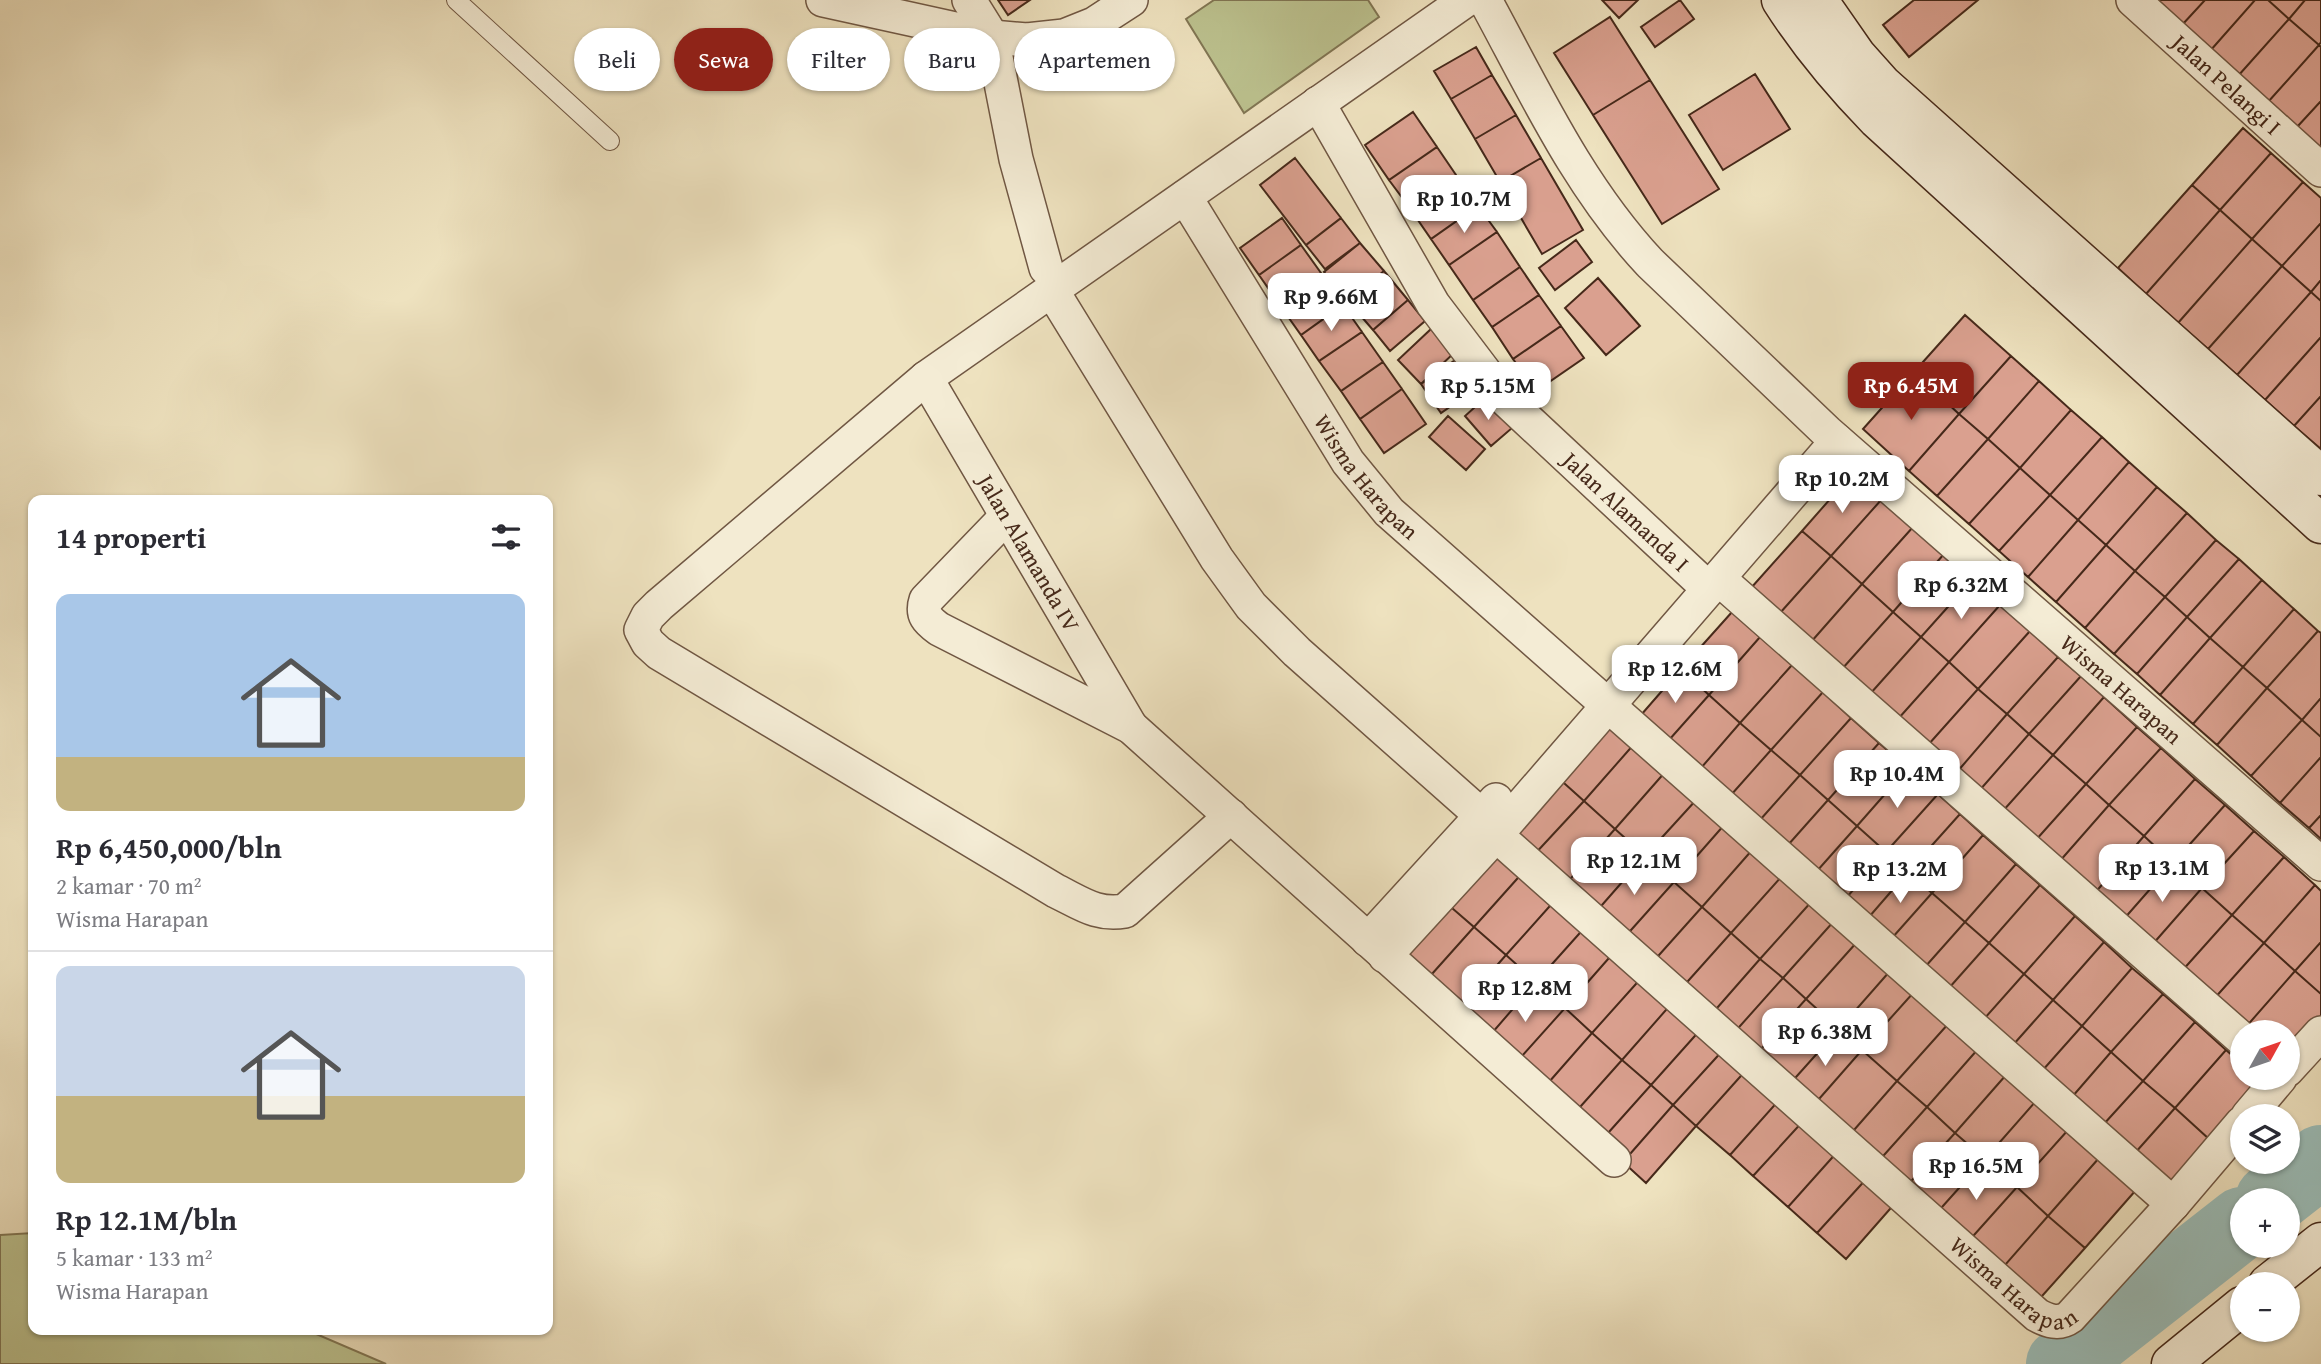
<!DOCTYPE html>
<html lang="id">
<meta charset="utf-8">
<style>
:root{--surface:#fff;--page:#f2f2f3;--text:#2b2b33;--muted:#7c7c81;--line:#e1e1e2;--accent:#8f2418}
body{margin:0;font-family:"Gentium Book Plus",serif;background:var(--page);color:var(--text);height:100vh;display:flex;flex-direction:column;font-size:26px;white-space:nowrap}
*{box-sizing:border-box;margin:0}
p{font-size:23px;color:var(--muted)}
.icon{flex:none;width:38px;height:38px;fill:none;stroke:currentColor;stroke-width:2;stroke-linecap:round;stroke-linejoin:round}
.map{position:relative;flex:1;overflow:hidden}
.sheet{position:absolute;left:28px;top:495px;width:525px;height:840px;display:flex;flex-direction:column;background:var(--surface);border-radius:14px;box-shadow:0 2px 5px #0004}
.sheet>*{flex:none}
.top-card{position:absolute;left:574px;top:28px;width:665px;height:63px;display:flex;gap:14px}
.needle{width:46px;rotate:50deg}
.fabs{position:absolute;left:2230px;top:1020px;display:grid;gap:14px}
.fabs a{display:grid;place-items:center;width:70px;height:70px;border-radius:50%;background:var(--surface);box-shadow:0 2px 5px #0004;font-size:35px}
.price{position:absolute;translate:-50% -60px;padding:0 16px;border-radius:14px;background:#fff;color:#222;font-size:23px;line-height:46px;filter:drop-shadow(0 2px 4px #0008)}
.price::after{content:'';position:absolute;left:50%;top:42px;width:21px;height:16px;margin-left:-10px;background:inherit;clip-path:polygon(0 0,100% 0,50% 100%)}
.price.current{background:var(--accent);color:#fff}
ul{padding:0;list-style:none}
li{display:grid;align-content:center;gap:14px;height:371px;padding:0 28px}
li+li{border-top:2px solid var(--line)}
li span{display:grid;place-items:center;height:217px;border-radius:14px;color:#555}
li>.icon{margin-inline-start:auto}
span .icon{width:126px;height:126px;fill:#fffc;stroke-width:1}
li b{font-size:30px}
h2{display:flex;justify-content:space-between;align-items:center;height:84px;padding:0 28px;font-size:30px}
.tag{padding:0 24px;border-radius:32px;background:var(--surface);box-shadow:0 2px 5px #0004;font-size:24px;line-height:63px}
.tag.current{background:var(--accent);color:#fff}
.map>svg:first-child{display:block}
.green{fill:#bcc28f;stroke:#817654;stroke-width:2}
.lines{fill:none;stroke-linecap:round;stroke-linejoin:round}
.river{stroke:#9bbdb8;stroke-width:72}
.building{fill:#daa08f;stroke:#46291a;stroke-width:2}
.lane-casing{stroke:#705743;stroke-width:20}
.street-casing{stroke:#705743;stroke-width:36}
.secondary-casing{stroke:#46291a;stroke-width:41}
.lane{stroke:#f4ecd5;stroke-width:18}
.street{stroke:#f4ecd5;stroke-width:33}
.secondary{stroke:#f4ecd5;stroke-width:38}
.labels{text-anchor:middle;stroke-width:5;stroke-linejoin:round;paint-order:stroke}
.street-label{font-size:23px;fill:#46291a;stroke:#f4ecd5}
</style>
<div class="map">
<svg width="2321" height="1364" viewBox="0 0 2321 1364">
<rect width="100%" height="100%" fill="#eee2bf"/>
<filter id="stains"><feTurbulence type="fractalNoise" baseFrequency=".00286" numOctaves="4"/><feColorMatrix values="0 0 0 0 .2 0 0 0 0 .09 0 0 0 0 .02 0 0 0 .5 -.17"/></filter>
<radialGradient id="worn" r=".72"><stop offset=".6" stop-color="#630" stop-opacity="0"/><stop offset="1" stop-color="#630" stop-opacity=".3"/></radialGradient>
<path class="green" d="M1214,0H1368L1379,17L1244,113L1186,19Z
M33,1233V1330H307L386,1364H0V1235Z"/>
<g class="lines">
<path class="river" d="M2271,1200L2321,1161
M2062,1364L2242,1223"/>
</g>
<path class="building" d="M998,0H1030L1008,15Z
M1602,0H1638L1619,18Z
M1680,0L1694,19L1655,47L1641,27Z
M1914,0H1978L1909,57L1883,25Z
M2154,0H2205L2182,25Z
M2205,0H2255L2210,51L2182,25Z
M2255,0H2268L2289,19L2238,76L2210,51Z
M2268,0H2305L2289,19Z
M2305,0H2321V42L2319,45L2289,19Z
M1610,17L1650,80L1593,115L1554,53Z
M2289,19L2319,45L2268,102L2238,76Z
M2319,45L2321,47V101L2297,127L2268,102Z
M1476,47L1492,75L1451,99L1434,71Z
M1755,74L1790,129L1723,170L1689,115Z
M1492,75L1516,115L1475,139L1451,99Z
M1650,80L1719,189L1662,224L1593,115Z
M2321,101V145L2319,147L2297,127Z
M1413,112L1437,147L1389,180L1365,145Z
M1516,115L1541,158L1500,182L1475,139Z
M2243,128L2271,153L2220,210L2192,185Z
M1437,147L1456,175L1409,207L1389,180Z
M2271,153L2303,182L2252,239L2220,210Z
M1295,158L1341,218L1306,245L1260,185Z
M1541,158L1583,230L1542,254L1500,182Z
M1456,175L1478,206L1431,239L1409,207Z
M2303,182L2321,198V223L2282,266L2252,239Z
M2192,185L2220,210L2146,294L2118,268Z
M1478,206L1497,232L1449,265L1431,239Z
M2220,210L2252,239L2178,323L2146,294Z
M1282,218L1301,245L1259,275L1240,248Z
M1341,218L1360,243L1325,269L1306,245Z
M2321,223V280L2311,292L2282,266Z
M1497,232L1520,267L1473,300L1449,265Z
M2252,239L2282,266L2208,349L2178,323Z
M1576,240L1592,262L1555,290L1539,268Z
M1360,243L1384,271L1348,301L1324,272Z
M1301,245L1321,273L1279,304L1259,275Z
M2282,266L2311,292L2237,375L2208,349Z
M1520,267L1539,295L1492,327L1473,300Z
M1384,271L1408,300L1373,330L1348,301Z
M1321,273L1343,305L1301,335L1279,304Z
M1598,278L1640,326L1606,355L1565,308Z
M2321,280V301L2311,292Z
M2311,292L2321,301V337L2265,400L2237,375Z
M1539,295L1561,326L1513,359L1492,327Z
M1408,300L1425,321L1390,351L1373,330Z
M1343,305L1362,332L1319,361L1301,335Z
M1965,315L2011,356L1959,414L1914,372Z
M1561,326L1584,358L1536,391L1513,359Z
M1431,329L1454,353L1421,384L1398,360Z
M1362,332L1383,362L1341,391L1319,361Z
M2321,337V396L2294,426L2265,400Z
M1461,356L1481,385L1441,413L1421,384Z
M2011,356L2039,381L1988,439L1959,414Z
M1383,362L1402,389L1360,419L1341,391Z
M1914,372L1959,414L1909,471L1863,429Z
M2039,381L2071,410L2020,468L1988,439Z
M1402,389L1426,424L1384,453L1360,419Z
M2321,396V449L2294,426Z
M1485,398L1512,428L1491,446L1465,416Z
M2071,410L2102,437L2050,495L2020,468Z
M1959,414L1988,439L1937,496L1909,471Z
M1448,416L1485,449L1466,470L1429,437Z
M2102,437L2129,462L2078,520L2050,495Z
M1988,439L2020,468L1969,524L1937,496Z
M2129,462L2157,487L2106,545L2078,520Z
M2020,468L2050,495L1999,551L1969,524Z
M1853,473L1882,499L1831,556L1802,531Z
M2157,487L2187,513L2135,571L2106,545Z
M2050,495L2078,520L2028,577L1999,551Z
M1882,499L1913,527L1862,584L1831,556Z
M2187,513L2216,540L2165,597L2135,571Z
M2078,520L2106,545L2056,602L2028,577Z
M1913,527L1944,554L1893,612L1862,584Z
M1802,531L1831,556L1780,613L1751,588Z
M2216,540L2239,559L2187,617L2165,597Z
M2106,545L2135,571L2085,628L2056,602Z
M1944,554L1972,580L1921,637L1893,612Z
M1831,556L1862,584L1811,642L1780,613Z
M2239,559L2262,580L2210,638L2187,617Z
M2135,571L2165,597L2114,654L2085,628Z
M1972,580L2000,605L1949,662L1921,637Z
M2262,580L2294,609L2243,667L2210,638Z
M1862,584L1893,612L1842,669L1811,642Z
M2165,597L2187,617L2137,674L2114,654Z
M2000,605L2030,631L1978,689L1949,662Z
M2294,609L2318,631L2267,688L2243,667Z
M1732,612L1760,637L1709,695L1681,669Z
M1893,612L1921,637L1870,694L1842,669Z
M2187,617L2210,638L2160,695L2137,674Z
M2030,631L2058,657L2007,714L1978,689Z
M2318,631L2321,633V698L2302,720L2267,688Z
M1760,637L1792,665L1740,723L1709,695Z
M1921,637L1949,662L1898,719L1870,694Z
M2210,638L2243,667L2193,724L2160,695Z
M2058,657L2081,676L2029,734L2007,714Z
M1949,662L1978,689L1928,745L1898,719Z
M1792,665L1823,692L1771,750L1740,723Z
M2243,667L2267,688L2217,745L2193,724Z
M1681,669L1709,695L1669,740L1641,715Z
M2081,676L2104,697L2053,755L2029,734Z
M2267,688L2302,720L2251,776L2217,745Z
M1978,689L2007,714L1957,772L1928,745Z
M1823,692L1851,718L1800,775L1771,750Z
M1709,695L1740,723L1701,768L1669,740Z
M2104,697L2137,727L2086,784L2053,755Z
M2321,698V737L2302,720Z
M2007,714L2029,734L1979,791L1957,772Z
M1606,718L1635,743L1584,801L1555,775Z
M1851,718L1879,743L1828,800L1800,775Z
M2302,720L2321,737V757L2280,803L2251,776Z
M1740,723L1771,750L1731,795L1701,768Z
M2137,727L2161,748L2109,805L2086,784Z
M2029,734L2053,755L2002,812L1979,791Z
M1635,743L1666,771L1615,829L1584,801Z
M1879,743L1908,768L1857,826L1828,800Z
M2161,748L2195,779L2144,836L2109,805Z
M1771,750L1800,775L1760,820L1731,795Z
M2053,755L2086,784L2035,841L2002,812Z
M2321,757V815L2309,828L2280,803Z
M1908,768L1938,794L1886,852L1857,826Z
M1666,771L1697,799L1645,856L1615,829Z
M1555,775L1584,801L1532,857L1505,832Z
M1800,775L1828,800L1788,845L1760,820Z
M2195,779L2225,805L2173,863L2144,836Z
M2086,784L2109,805L2059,862L2035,841Z
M1938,794L1960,814L1908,872L1886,852Z
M1697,799L1725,824L1674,882L1645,856Z
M1828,800L1857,826L1817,871L1788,845Z
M1584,801L1615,829L1564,886L1532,857Z
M2109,805L2144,836L2094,894L2059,862Z
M2225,805L2254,831L2202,888L2173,863Z
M1960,814L1983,835L1932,893L1908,872Z
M2321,815V839L2309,828Z
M1725,824L1753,849L1702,907L1674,882Z
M1857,826L1886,852L1847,897L1817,871Z
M1615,829L1645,856L1595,913L1564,886Z
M2254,831L2284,857L2232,915L2202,888Z
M1983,835L2016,864L1965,922L1932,893Z
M2144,836L2173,863L2123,920L2094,894Z
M1497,844L1525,870L1474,927L1445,902Z
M1753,849L1783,875L1731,933L1702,907Z
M1886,852L1908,872L1869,917L1847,897Z
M1645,856L1674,882L1623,939L1595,913Z
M2284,857L2315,885L2264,943L2232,915Z
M2173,863L2202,888L2152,945L2123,920Z
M2016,864L2040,885L1989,943L1965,922Z
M1525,870L1557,898L1506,955L1474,927Z
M1908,872L1932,893L1892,938L1869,917Z
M1783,875L1812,901L1760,959L1731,933Z
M1674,882L1702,907L1651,964L1623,939Z
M2040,885L2075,916L2024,974L1989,943Z
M2315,885L2321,891V942L2295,971L2264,943Z
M2202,888L2232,915L2181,972L2152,945Z
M1932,893L1965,922L1925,967L1892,938Z
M1557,898L1587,925L1536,982L1506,955Z
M1812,901L1834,921L1783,978L1760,959Z
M1445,902L1474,927L1423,984L1395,959Z
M1702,907L1731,933L1680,990L1651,964Z
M2232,915L2264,943L2213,1000L2181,972Z
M2075,916L2104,942L2053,1000L2024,974Z
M1834,921L1857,942L1806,999L1783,978Z
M1965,922L1989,943L1949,988L1925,967Z
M1587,925L1616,950L1565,1008L1536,982Z
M1474,927L1506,955L1455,1013L1423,984Z
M1731,933L1760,959L1710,1016L1680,990Z
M1857,942L1890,971L1839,1029L1806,999Z
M2104,942L2132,968L2082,1026L2053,1000Z
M2321,942V994L2295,971Z
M1989,943L2024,974L1984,1019L1949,988Z
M2264,943L2295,971L2245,1028L2213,1000Z
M1616,950L1644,975L1592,1033L1565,1008Z
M1506,955L1536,982L1486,1040L1455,1013Z
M1760,959L1783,978L1732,1035L1710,1016Z
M2132,968L2163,994L2111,1052L2082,1026Z
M1890,971L1914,992L1862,1050L1839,1029Z
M2295,971L2321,994V1022L2287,1060V1032H2249L2245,1028Z
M2024,974L2053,1000L2013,1045L1984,1019Z
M1644,975L1673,1002L1622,1060L1592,1033Z
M1783,978L1806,999L1755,1056L1732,1035Z
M1536,982L1565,1008L1514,1065L1486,1040Z
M1914,992L1949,1023L1897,1081L1862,1050Z
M2163,994L2195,1022L2143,1081L2111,1052Z
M1806,999L1839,1029L1788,1086L1755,1056Z
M2053,1000L2082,1026L2042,1071L2013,1045Z
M1673,1002L1702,1028L1651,1085L1622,1060Z
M1565,1008L1592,1033L1542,1090L1514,1065Z
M2195,1022L2226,1050L2175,1108L2143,1081Z
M1949,1023L1978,1049L1927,1107L1897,1081Z
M2082,1026L2111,1052L2072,1097L2042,1071Z
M1702,1028L1725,1048L1673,1105L1651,1085Z
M1839,1029L1862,1050L1812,1107L1788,1086Z
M1592,1033L1622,1060L1572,1116L1542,1090Z
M1725,1048L1748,1068L1696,1126L1673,1105Z
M1978,1049L2006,1075L1955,1133L1927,1107Z
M1862,1050L1897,1081L1847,1138L1812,1107Z
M2226,1050L2242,1064V1078H2257L2260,1081L2209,1139L2175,1108Z
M2111,1052L2143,1081L2103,1125L2072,1097Z
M1622,1060L1651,1085L1600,1142L1572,1116Z
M1748,1068L1781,1098L1730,1155L1696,1126Z
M2006,1075L2036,1101L1985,1159L1955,1133Z
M1897,1081L1927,1107L1876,1164L1847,1138Z
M2143,1081L2175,1108L2135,1153L2103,1125Z
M1651,1085L1673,1105L1623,1162L1600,1142Z
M1781,1098L1805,1119L1753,1176L1730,1155Z
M2036,1101L2068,1130L2017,1187L1985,1159Z
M1673,1105L1696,1126L1646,1183L1623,1162Z
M1927,1107L1955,1133L1904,1189L1876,1164Z
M2175,1108L2209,1139L2169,1183L2135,1153Z
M1805,1119L1839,1150L1788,1207L1753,1176Z
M2068,1130L2099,1158L2048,1216L2017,1187Z
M1955,1133L1985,1159L1934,1216L1904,1189Z
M1839,1150L1869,1176L1817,1233L1788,1207Z
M2099,1158L2136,1190L2085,1248L2048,1216Z
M1985,1159L2017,1187L1966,1244L1934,1216Z
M1869,1176L1897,1201L1846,1259L1817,1233Z
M2017,1187L2048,1216L1998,1273L1966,1244Z
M2048,1216L2085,1248L2034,1305L1998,1273Z"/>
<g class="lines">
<defs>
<path id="lane" d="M456,0L610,141"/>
<g id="street">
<path d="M823,0L992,37L1027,40L1064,36L1094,24L1131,0"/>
<path d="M969,0L992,37L1016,159L1046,268"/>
<path id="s1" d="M1485,0C1535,92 1578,186 1650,263L1827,432L2321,864"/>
<path id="s2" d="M2133,0L2321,170"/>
<path id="s3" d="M1318,103L1433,304L1505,399L1697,578"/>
<path id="s4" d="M1185,197L1348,462L1389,512L2173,1204"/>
<path d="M1051,289L1217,559L1251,606L1297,652L1482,816"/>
<path id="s5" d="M926,378L1131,727"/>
<path d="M1006,517L926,600C921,615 928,621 939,629L1131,727L1614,1160"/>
<path d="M1719,579L2242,1039"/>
<path d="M1231,816L1125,911C1097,916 1081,903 1056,891L659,653L648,643L641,630L648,616L659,605L926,378L1466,0"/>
<path id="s6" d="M1496,835L2037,1315C2048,1321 2059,1325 2070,1317L2173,1204L2242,1123"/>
<path d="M1368,940L1496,800"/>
<path d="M1385,956L1496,835L1837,441"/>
<path d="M2287,1070L2321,1033"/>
<path d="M2248,1116L2280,1078"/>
</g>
<path id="secondary" d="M1781,0C1809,44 1840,81 1877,119L2321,524
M1818,0L1857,56L1882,84L2321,476
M2268,1284L2321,1242
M2171,1364L2242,1306"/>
</defs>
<use href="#lane" class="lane-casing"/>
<use href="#street" class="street-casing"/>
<use href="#secondary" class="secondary-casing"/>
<use href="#lane" class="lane"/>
<use href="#street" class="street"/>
<use href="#secondary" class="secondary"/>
</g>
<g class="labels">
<g class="street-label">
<text dy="8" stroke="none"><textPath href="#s2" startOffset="126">Jalan Pelangi I</textPath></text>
<text dy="8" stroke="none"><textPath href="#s4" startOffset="334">Wisma Harapan</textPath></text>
<text dy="8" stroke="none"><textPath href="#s3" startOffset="516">Jalan Alamanda I</textPath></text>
<text dy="8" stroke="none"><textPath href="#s5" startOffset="203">Jalan Alamanda IV</textPath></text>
<text dy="8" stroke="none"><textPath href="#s1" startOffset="947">Wisma Harapan</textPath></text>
<text dy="8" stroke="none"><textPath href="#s6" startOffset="688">Wisma Harapan</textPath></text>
</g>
</g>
<rect width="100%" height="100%" filter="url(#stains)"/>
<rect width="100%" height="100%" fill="url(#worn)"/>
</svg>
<div class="fabs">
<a><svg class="needle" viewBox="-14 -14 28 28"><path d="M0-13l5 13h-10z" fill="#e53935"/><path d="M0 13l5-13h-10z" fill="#7c7c81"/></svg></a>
<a><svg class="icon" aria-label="layers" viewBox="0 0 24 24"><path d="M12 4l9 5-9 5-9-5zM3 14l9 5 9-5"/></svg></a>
<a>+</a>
<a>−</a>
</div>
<b class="price" style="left:1464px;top:235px">Rp 10.7M</b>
<b class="price" style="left:1331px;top:333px">Rp 9.66M</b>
<b class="price" style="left:1488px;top:422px">Rp 5.15M</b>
<b class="price current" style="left:1911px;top:422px">Rp 6.45M</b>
<b class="price" style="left:1842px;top:515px">Rp 10.2M</b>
<b class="price" style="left:1961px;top:621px">Rp 6.32M</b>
<b class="price" style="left:1675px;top:705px">Rp 12.6M</b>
<b class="price" style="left:1897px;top:810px">Rp 10.4M</b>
<b class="price" style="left:1634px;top:897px">Rp 12.1M</b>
<b class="price" style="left:2162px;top:904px">Rp 13.1M</b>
<b class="price" style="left:1900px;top:905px">Rp 13.2M</b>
<b class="price" style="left:1525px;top:1024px">Rp 12.8M</b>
<b class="price" style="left:1825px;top:1068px">Rp 6.38M</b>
<b class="price" style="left:1976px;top:1202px">Rp 16.5M</b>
<div class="top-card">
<a class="tag">Beli</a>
<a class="tag current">Sewa</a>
<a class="tag">Filter</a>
<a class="tag">Baru</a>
<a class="tag">Apartemen</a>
</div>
<section class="sheet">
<h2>14 properti<svg class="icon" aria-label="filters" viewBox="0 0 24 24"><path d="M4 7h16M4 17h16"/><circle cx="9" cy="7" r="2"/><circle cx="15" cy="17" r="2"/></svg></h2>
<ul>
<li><span style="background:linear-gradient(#a9c7e8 75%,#c2b280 0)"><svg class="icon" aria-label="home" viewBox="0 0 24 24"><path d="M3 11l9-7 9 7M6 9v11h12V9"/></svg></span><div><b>Rp 6,450,000/bln</b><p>2 kamar · 70 m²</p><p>Wisma Harapan</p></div></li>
<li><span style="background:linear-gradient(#c9d6e8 60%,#c2b280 0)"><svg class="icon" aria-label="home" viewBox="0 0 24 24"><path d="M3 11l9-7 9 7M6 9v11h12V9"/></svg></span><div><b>Rp 12.1M/bln</b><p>5 kamar · 133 m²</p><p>Wisma Harapan</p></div></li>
</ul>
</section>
</div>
